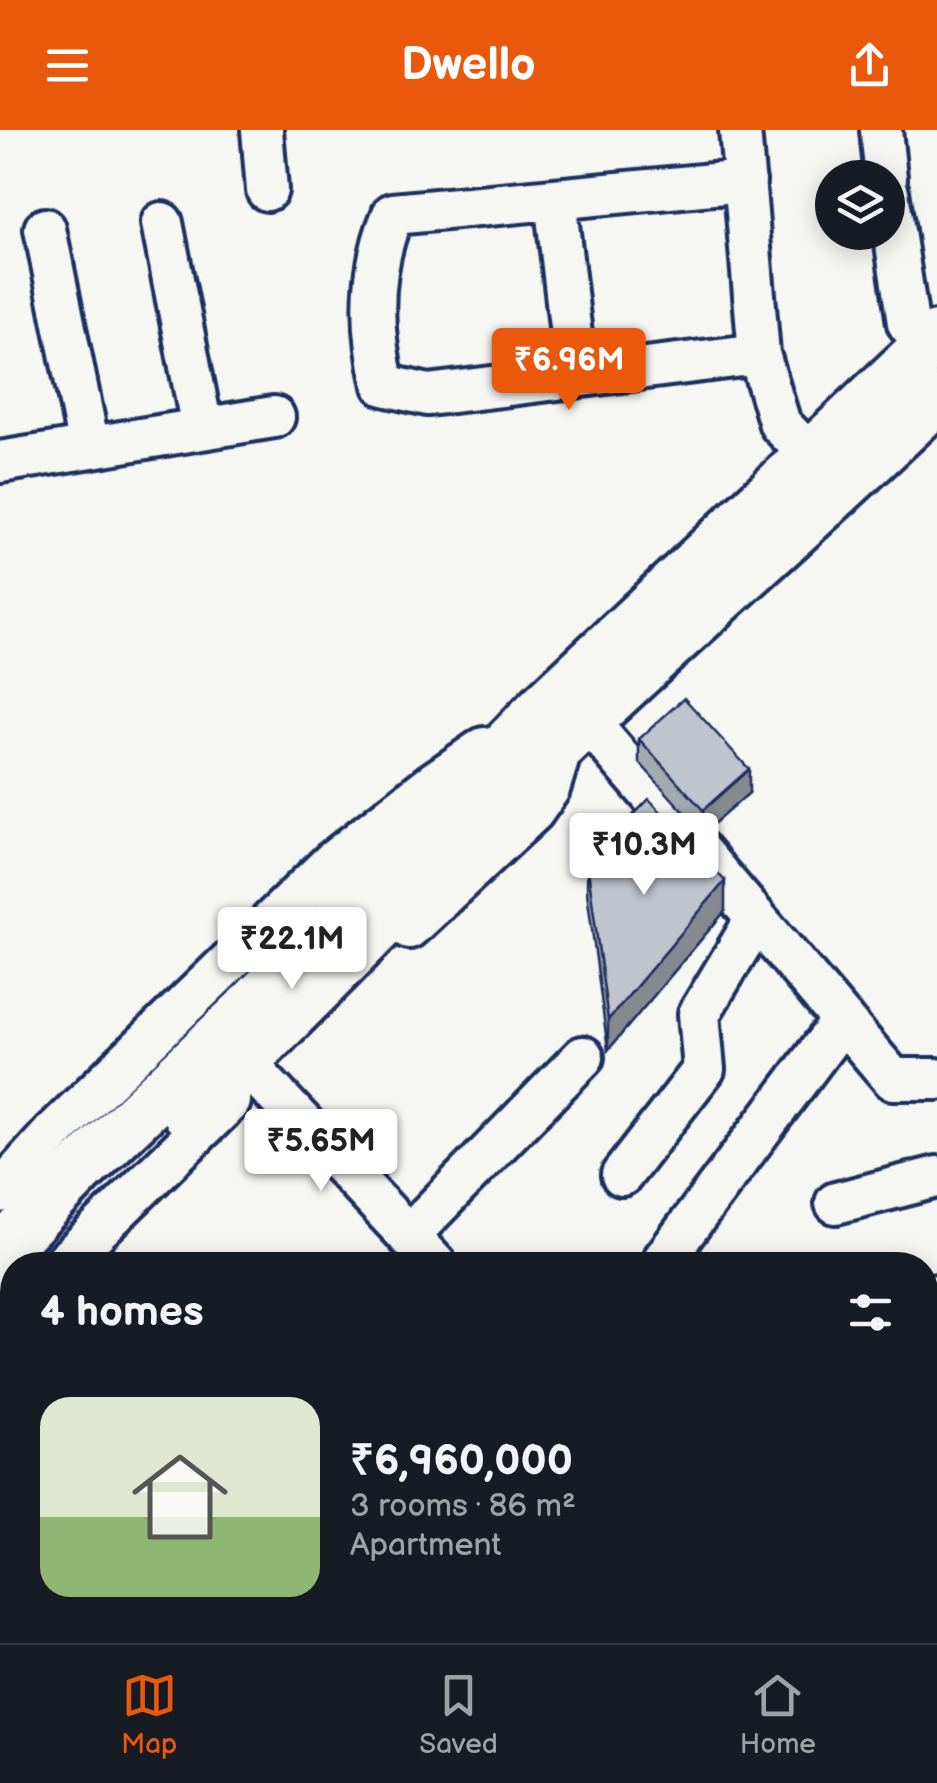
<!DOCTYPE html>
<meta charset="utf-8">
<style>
:root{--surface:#171b24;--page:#242831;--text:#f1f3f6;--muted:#9ea1a6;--line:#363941;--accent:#ea580c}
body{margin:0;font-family:"Balsamiq Sans",sans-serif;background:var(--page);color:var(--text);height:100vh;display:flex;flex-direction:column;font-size:38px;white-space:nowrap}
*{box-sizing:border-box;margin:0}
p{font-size:32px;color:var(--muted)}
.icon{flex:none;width:55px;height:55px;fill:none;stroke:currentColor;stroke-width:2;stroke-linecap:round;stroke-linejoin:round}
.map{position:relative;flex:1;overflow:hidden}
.side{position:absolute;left:0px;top:1122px;width:938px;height:392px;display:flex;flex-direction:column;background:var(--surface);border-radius:40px 40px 0 0;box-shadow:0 5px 25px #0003}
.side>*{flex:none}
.tools{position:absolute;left:815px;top:30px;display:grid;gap:20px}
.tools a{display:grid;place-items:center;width:90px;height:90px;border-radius:50%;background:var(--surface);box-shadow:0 5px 25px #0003;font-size:50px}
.price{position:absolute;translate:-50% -85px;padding:0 22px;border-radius:10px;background:#fff;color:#222;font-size:32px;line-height:65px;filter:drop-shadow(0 2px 5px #0008)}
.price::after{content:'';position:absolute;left:50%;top:60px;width:30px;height:22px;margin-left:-15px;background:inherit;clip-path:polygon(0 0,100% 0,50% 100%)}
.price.on{background:var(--accent);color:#fff}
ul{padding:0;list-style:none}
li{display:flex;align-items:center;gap:30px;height:250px;padding:0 40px}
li+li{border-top:2px solid var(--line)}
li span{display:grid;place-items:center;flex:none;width:280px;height:200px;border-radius:30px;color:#555}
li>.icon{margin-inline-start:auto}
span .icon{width:120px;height:120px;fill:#fffc;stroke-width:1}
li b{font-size:42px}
h2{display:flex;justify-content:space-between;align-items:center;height:120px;padding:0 40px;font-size:42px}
header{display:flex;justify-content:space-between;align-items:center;height:130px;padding:0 40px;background:var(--accent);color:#fff;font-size:45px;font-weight:700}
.dock{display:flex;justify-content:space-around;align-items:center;height:140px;border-top:2px solid var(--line);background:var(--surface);font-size:28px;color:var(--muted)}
.dock a{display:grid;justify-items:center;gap:5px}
.dock .on{color:var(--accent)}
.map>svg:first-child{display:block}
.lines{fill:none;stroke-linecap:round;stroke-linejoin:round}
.minor-casing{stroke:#1b2f5e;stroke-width:48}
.major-casing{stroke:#1b2f5e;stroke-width:58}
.minor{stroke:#f6f6f2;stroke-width:40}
.major{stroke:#f6f6f2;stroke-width:50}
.wall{fill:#a5a9b0;stroke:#1b2f5e;stroke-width:2.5}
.shaded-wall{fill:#868990;stroke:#1b2f5e;stroke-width:2.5}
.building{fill:#c0c4cd;stroke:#1b2f5e;stroke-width:2.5}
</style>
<header><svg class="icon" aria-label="menu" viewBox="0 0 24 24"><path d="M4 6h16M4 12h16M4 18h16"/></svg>Dwello<svg class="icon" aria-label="share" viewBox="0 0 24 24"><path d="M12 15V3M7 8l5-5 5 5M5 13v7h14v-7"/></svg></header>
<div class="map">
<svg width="937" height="1513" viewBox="0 0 937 1513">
<rect width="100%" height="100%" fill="#f6f6f2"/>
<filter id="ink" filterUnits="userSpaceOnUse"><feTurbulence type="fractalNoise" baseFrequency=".01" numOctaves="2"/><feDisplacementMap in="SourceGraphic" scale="20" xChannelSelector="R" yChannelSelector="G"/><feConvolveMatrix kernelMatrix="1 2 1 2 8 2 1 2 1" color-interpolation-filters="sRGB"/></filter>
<g filter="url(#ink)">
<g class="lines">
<defs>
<path id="minor" d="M262,0L267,60
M740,0L759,224L780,294L811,326
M881,0L886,48
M745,51L393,84C370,138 370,198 384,255L428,265L759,224
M888,62L908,193L927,216
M555,69L576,247
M162,93L202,298
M45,99L89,317
M0,332L274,287
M588,591L893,949H937
M409,798L533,682L549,659L562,617
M257,945L436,1135
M622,1045L704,939L699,884L756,789
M0,1062L55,1001L331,733L433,653L484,618
M836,1073L937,1047
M408,1106L583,927
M664,1129L843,890
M62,1135L230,971
M925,1168L937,1165
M0,1196L12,1183
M925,1312L937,1298
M355,1502L362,1509
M584,1502L600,1513
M751,1502L768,1513
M434,1509L440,1513"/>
<path id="major" d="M189,984C317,864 435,734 562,614C685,497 814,386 937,268
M0,1123L80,1040L250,878L542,579L937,207
M0,1166L12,1151"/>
</defs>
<use href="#minor" class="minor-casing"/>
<use href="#major" class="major-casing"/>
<use href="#minor" class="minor"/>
<use href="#major" class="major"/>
</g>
<path class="wall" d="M639,609L749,663L703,703L639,632Z
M587,732L725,781L608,920L587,762Z
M12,1196V1286L0,1272V1207Z"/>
<path class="shaded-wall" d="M749,639V663L703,703V680Z
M725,751V781L608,920V890Z"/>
<path class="building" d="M684,568L749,639L703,680L639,609Z
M649,669L725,751L608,890L587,732Z
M12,1196V1263L0,1249V1207Z"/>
</g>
</svg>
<div class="tools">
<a><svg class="icon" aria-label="layers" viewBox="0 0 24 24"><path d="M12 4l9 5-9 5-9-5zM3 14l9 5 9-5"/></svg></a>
</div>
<b class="price on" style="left:569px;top:283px">₹6.96M</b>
<b class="price" style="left:644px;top:768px">₹10.3M</b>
<b class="price" style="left:292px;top:862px">₹22.1M</b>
<b class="price" style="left:321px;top:1064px">₹5.65M</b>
<section class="side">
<h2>4 homes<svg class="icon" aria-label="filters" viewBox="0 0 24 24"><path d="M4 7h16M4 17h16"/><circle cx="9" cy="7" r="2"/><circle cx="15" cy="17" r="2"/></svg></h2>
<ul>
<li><span style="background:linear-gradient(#dfe7d0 60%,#8fb573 0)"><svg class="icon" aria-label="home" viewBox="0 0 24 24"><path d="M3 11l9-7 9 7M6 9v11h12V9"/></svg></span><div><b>₹6,960,000</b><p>3 rooms · 86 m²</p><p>Apartment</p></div></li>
</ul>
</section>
</div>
<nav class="dock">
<a class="on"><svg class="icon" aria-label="map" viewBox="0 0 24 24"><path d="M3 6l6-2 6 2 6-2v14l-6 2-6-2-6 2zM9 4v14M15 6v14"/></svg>Map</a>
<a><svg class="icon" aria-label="saved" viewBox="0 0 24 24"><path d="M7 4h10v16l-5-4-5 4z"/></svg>Saved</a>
<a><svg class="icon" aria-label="home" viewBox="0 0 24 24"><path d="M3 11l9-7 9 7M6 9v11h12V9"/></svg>Home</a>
</nav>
